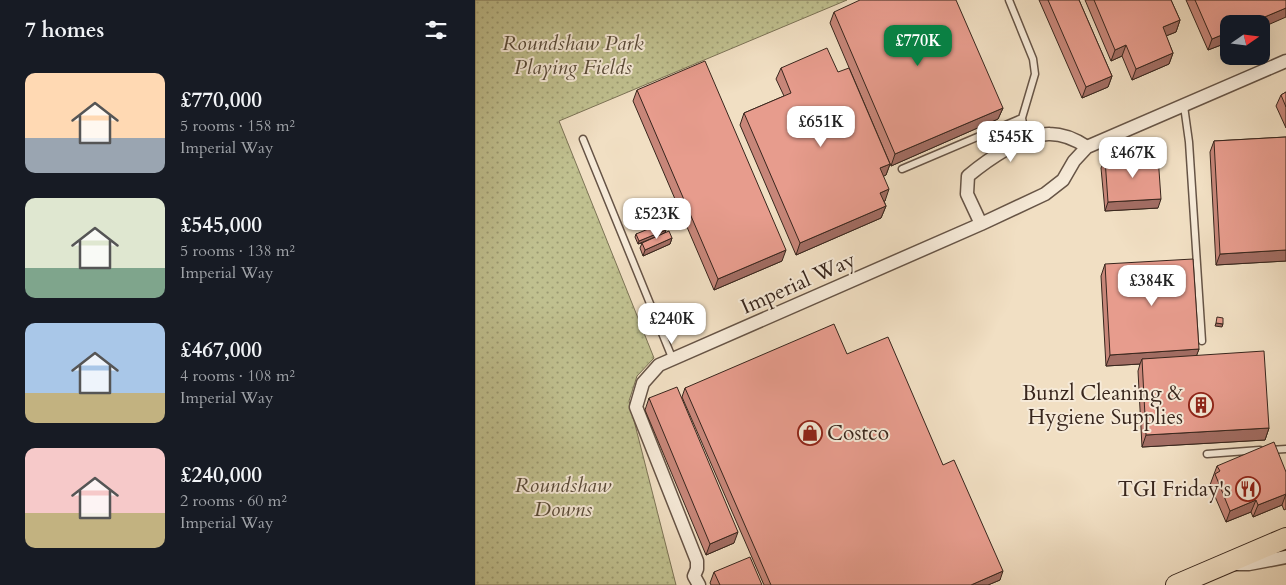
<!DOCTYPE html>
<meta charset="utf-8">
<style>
:root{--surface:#171b24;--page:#242831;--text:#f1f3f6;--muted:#9ea1a6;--accent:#0b8043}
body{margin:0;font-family:Cardo,serif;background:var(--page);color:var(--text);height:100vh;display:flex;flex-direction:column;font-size:19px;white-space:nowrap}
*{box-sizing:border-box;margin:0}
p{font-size:16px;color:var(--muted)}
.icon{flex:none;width:28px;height:28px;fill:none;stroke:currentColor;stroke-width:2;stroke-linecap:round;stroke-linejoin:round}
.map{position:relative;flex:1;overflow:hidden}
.details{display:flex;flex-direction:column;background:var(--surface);width:475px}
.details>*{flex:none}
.needle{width:32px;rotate:76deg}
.fabs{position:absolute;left:745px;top:15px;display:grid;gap:10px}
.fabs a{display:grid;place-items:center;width:50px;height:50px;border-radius:10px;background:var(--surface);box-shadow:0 5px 20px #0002;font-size:25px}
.price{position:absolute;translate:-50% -42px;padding:0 11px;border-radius:10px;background:#fff;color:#222;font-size:16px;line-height:32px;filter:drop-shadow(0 1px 2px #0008)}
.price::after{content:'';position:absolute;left:50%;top:30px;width:15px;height:11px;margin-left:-8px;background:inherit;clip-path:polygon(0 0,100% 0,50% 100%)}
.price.active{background:var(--accent);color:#fff}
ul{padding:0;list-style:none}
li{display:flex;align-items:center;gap:15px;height:125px;padding:0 25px}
li span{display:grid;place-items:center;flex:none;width:140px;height:100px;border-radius:10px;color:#555}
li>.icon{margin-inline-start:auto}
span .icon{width:60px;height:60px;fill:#fffc;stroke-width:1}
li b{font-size:21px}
h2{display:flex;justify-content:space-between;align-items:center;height:60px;padding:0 25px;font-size:21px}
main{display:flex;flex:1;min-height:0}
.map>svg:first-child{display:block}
.park{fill:url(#park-dots);stroke:#7c7356}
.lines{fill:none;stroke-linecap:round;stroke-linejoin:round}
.service-casing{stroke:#665446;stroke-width:9}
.minor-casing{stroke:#665446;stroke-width:15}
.trunk-casing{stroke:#38261d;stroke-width:22}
.service{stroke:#f6ead8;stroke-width:6}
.minor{stroke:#f6ead8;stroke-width:12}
.trunk{stroke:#f1dfc3;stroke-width:20}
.wall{fill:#c78679;stroke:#38261d}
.shaded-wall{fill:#a26d63;stroke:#38261d}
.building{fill:#e79c8d;stroke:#38261d}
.labels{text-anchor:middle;stroke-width:4;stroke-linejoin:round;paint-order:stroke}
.park-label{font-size:21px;font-style:italic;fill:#5a4c3a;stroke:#f6ead8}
.street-label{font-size:21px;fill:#38261d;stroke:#f6ead8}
.poi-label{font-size:21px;fill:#38261d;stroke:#f6ead8;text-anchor:end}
</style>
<main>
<section class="details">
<h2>7 homes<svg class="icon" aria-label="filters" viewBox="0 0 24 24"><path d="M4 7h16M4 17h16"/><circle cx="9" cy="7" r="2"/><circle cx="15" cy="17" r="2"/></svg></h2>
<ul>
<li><span style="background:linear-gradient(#ffd9b3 65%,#9aa5b1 0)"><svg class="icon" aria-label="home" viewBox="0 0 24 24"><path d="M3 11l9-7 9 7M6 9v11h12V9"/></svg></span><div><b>£770,000</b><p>5 rooms · 158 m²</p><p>Imperial Way</p></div></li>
<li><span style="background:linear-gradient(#dfe7d0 70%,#7fa58c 0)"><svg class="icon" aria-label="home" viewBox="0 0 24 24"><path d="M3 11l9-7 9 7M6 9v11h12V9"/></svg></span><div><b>£545,000</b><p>5 rooms · 138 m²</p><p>Imperial Way</p></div></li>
<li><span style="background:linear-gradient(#a9c7e8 70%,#c2b280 0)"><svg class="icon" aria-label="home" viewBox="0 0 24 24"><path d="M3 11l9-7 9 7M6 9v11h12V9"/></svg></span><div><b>£467,000</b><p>4 rooms · 108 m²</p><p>Imperial Way</p></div></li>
<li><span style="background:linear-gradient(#f6c9c9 65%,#c2b280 0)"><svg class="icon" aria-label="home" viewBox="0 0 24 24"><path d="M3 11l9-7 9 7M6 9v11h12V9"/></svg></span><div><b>£240,000</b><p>2 rooms · 60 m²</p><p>Imperial Way</p></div></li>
</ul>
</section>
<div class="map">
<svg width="811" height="585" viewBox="0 0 811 585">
<defs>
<pattern id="park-dots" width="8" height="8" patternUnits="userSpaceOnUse" patternTransform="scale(1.25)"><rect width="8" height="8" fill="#c0c08f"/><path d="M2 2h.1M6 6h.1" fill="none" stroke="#9d9c74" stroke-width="1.8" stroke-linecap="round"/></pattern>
</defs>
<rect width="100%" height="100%" fill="#f1dfc3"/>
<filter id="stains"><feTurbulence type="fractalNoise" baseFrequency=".004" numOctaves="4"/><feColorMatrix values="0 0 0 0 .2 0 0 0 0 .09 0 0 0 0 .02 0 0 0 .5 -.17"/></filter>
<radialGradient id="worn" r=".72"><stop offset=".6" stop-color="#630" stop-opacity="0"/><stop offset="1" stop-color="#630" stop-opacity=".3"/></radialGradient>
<path class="park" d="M0,0H372L84,121L179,358L162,376L154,401L201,585H0Z"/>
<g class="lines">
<defs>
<path id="service" d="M534,0L558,59L560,74L547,118L551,139
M709,106L714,142L727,341
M108,139L198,360
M427,169L547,118
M795,450L811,449
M732,454L785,450"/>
<path id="minor" d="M506,224L492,194L493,176C511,161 550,133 575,134C589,134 600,139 612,147
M760,564H774L811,557
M224,585L219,576L222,569V561L161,407L168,383L184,365L506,224L570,194L588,180L599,161L612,147L811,61"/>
<path id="trunk" d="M701,585L811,538"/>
</defs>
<use href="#service" class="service-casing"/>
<use href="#minor" class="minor-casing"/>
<use href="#trunk" class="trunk-casing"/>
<use href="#service" class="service"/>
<use href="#minor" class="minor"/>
<use href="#trunk" class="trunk"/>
</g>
<path class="wall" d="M564,0H604L637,76L633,87L607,98Z
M610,0H696L705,20L701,32L691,36L698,53L694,64L657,80L647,56L636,61Z
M711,0H811L754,24V42L733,50Z
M359,12L528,108L523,119L416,166L355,23Z
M306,68L363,72L415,164L411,175L408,176L410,201H409L411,206L406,218L321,255L265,125L269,113L309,96L301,79Z
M162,90L307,261L239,290L158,101Z
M811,92V128L801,106L806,95Z
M811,137V261L741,265L735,152L739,141Z
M630,159L683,208L630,211L626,168Z
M190,232L197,238L195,244L168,256L165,248L167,243L163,244L160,237L161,234Z
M630,264L724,349L721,356L794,428L790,440L667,447L663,371L665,364L631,366L626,276Z
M372,354L468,465L525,580L513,585H289L207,397L210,388Z
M174,398L259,543L231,555L170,410Z
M742,466L811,472V509L809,510L807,505L778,517L776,512L751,522L735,485Z
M239,572L287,585H236L235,583Z"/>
<path class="shaded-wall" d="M811,8V17L786,28V24H773Z
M705,20L701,32L683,39L688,27Z
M754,32V42L733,50L737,39Z
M651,45L647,56L636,61L640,50Z
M698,53L694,64L657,80L661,69Z
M637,76L633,87L607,98L611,87Z
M528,108L523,119L416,166L420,154Z
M415,164L411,175L401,180L405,168Z
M414,189L410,201L401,205L405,193Z
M686,199L683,208L630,211L633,202Z
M411,206L406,218L321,255L325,243Z
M191,230L190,233L163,244L164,241Z
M197,238L195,244L168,256L170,250Z
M311,250L307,261L239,290L243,279Z
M811,250V261L741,265L745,254Z
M741,323L748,324L747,327L740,326Z
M724,349L720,360L667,359L665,364L631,366L635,355Z
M794,428L790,440L667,447L671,435Z
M811,494L807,505L778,517L783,505Z
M781,500L776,512L751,522L755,511Z
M263,532L259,543L231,555L235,544Z
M528,571L525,580L513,585H496Z"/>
<path class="building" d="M385,0H481L528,108L420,154L359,12Z
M573,0H604L637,76L611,87Z
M619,0H696L705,20L688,27L698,53L661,69L651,45L640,50Z
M720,0H811V8L773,24H754V32L737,39Z
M352,48L363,72L374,68L415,164L405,168L414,189L405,193L411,206L325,243L269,113L316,93L306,68Z
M230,61L311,250L243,279L162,90Z
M811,92V107L806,95Z
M811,137V250L745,254L739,141Z
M683,156L686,199L633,202L630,159Z
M188,223L191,230L164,241L161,234Z
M194,231L197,238L170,250L167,243Z
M718,259L724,349L635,355L630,264Z
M742,317L748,318V324L741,323Z
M359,324L372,354L413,337L468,465L479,460L528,571L496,585H296L210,388Z
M789,351L794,428L671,435L667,359Z
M202,387L263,532L235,544L174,398Z
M799,442L811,472V494L783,505L781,500L755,511L740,474L745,471L742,466Z
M275,557L287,585H245L239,572Z"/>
<defs>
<symbol id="building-ring" viewBox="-11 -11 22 22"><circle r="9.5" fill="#f6ead8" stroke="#8f2418" stroke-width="1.5"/><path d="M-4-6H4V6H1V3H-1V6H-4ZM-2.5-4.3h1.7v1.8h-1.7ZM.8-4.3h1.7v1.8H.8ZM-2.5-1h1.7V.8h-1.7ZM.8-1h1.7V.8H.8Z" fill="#8f2418"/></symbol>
<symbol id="shop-ring" viewBox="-11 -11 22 22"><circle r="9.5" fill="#f6ead8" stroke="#8f2418" stroke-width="1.5"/><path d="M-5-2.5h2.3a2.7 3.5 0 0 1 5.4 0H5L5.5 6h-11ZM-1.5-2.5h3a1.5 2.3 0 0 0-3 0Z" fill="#8f2418"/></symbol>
<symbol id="restaurant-ring" viewBox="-11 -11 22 22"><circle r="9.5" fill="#f6ead8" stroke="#8f2418" stroke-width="1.5"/><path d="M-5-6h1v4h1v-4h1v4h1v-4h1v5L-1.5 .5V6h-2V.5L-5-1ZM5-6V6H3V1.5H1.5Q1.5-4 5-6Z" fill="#8f2418"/></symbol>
</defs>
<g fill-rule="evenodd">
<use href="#building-ring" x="712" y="391" width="28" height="28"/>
<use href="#shop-ring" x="321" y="419" width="28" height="28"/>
<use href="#restaurant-ring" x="759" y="475" width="28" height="28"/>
</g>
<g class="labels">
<g class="park-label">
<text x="98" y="50">Roundshaw Park<tspan x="98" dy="24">Playing Fields</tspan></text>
<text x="88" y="492">Roundshaw<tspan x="88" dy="24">Downs</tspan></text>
</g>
<g class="street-label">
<text transform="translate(323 283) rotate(-24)" y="7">Imperial Way</text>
</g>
<g class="poi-label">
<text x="708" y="400">Bunzl Cleaning &amp;<tspan x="708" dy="24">Hygiene Supplies</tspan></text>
<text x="352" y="440" text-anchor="start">Costco</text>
<text x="756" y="496">TGI Friday's</text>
</g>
</g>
<rect width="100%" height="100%" filter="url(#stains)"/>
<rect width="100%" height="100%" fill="url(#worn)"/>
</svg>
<div class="fabs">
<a><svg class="needle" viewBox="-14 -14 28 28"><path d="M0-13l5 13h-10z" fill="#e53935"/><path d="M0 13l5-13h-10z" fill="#9ea1a6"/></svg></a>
</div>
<b class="price active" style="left:443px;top:67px">£770K</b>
<b class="price" style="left:346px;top:148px">£651K</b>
<b class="price" style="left:536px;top:163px">£545K</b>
<b class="price" style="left:658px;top:179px">£467K</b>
<b class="price" style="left:182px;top:240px">£523K</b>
<b class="price" style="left:677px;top:307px">£384K</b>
<b class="price" style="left:197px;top:345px">£240K</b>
</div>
</main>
